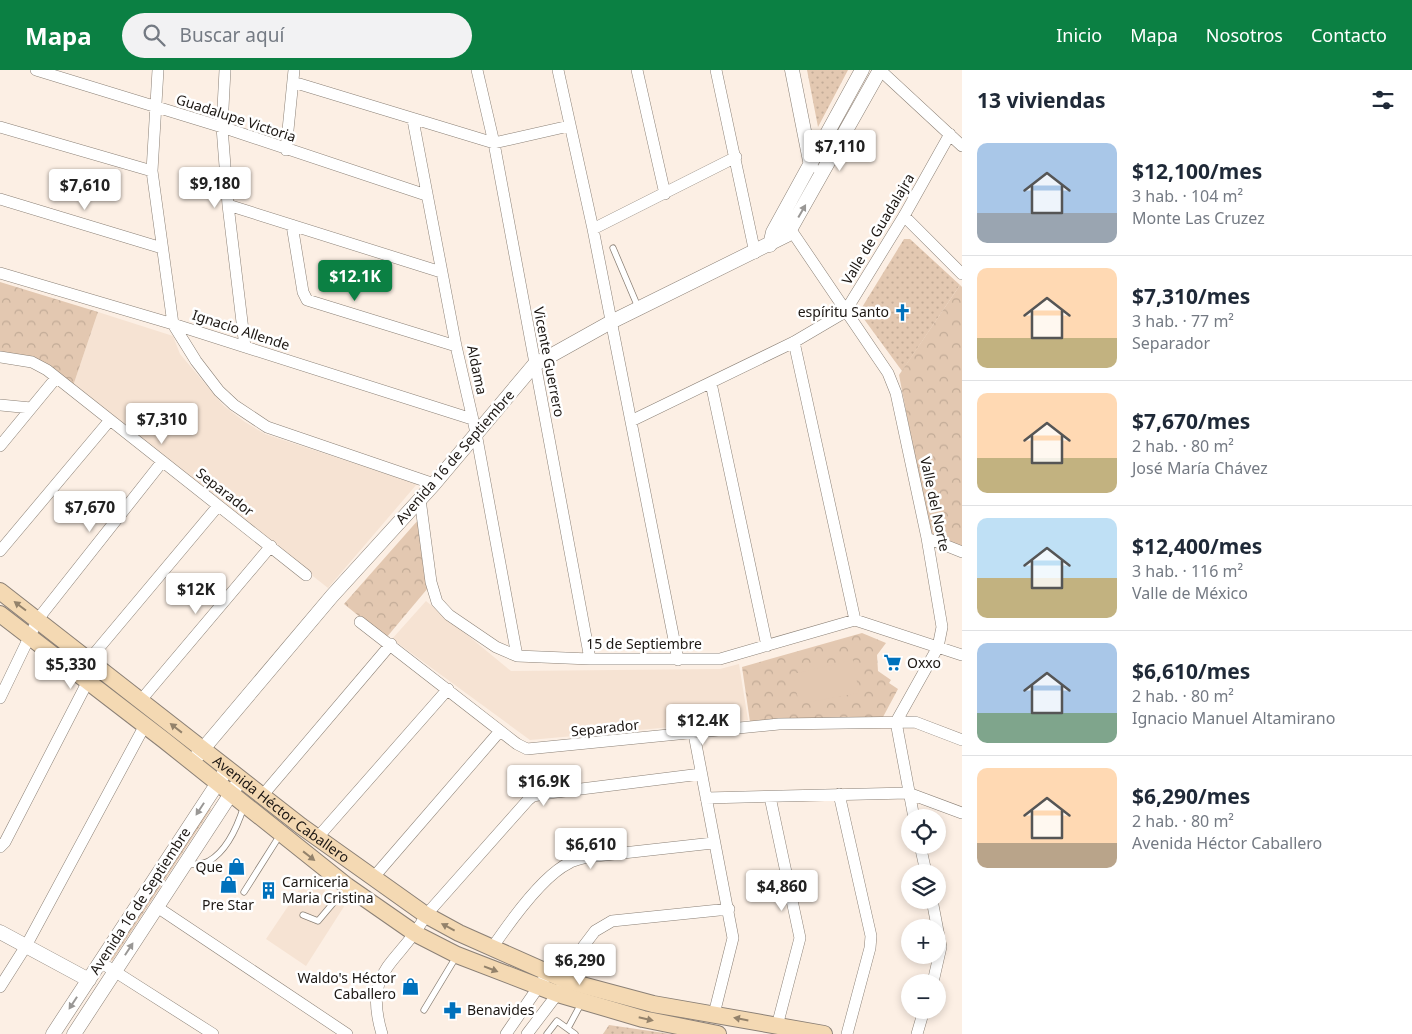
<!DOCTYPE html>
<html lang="es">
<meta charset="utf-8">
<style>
:root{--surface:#fff;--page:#f2f2f3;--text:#1f2937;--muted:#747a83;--line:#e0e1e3;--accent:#0b8043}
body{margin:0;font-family:"Noto Sans",sans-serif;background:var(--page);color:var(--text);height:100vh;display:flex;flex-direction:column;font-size:19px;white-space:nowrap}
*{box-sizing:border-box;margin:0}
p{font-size:16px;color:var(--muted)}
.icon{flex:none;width:28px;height:28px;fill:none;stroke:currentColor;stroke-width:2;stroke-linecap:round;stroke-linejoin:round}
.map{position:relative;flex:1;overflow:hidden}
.sheet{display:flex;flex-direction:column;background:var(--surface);width:450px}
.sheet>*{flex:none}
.buttons{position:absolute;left:901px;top:739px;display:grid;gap:10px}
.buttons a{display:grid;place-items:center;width:45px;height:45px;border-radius:50%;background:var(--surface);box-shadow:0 2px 8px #0003;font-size:25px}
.price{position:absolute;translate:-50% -42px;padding:0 11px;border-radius:5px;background:#fff;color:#222;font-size:16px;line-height:32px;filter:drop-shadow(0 1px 2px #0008)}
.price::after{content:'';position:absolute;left:50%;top:30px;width:15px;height:11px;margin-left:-8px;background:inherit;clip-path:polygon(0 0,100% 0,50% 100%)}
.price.on{background:var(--accent);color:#fff}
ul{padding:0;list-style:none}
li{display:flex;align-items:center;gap:15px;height:125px;padding:0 15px}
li+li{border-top:1px solid var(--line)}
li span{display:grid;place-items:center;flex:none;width:140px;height:100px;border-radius:10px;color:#555}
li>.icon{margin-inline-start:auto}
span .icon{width:60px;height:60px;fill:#fffc;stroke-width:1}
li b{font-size:21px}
h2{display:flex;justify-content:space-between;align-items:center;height:60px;padding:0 15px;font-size:21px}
header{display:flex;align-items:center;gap:30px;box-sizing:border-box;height:70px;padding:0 25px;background:var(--accent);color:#fff}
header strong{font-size:24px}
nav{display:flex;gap:28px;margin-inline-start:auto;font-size:18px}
.search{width:350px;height:45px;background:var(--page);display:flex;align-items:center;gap:12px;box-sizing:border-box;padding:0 18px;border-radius:28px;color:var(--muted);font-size:19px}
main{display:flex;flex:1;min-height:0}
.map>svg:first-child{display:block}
.built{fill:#f6e3d3}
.grass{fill:url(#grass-dots)}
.park{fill:url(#park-crowns)}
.pitch{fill:#e3c8b1}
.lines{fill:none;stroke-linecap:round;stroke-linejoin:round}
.service-casing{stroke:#8b8076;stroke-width:7}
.minor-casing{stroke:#8b8076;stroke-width:12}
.tertiary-casing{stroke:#8b8076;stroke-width:15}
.secondary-casing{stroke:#8b8076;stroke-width:18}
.service{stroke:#fff;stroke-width:5.5}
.minor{stroke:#fff;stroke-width:11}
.tertiary{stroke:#fff;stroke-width:14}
.secondary{stroke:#f4d9b3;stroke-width:16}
.oneway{fill:#999795}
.oneway2{fill:#93826b}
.labels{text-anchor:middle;stroke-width:5;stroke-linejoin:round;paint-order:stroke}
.street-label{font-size:14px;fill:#1c1713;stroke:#fff}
.poi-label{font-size:14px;fill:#1c1713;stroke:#fff;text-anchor:end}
</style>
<header>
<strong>Mapa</strong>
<div class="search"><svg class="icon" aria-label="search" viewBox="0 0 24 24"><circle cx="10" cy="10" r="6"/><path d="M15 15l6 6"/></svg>Buscar aquí</div>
<nav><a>Inicio</a><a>Mapa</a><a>Nosotros</a><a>Contacto</a></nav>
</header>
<main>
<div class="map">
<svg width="962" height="964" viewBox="0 0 962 964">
<defs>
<pattern id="grass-dots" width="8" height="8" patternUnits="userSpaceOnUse" patternTransform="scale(1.25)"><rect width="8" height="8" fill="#e3c8b1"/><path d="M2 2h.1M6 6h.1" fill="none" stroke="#c2ab97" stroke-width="1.8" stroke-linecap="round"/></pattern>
<pattern id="park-crowns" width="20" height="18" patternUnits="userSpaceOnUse" patternTransform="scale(1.25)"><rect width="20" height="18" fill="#e3c8b1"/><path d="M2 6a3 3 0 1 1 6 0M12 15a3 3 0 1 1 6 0" fill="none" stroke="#c2ab97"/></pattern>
</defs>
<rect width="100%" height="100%" fill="#fcefe4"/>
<path class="built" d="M98,242L173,266L180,284L224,336L245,352L265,364L417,414L328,518L73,316Z
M426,531L511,601L720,599L739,594L748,650L530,670L392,569Z
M307,808L345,835L306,896L266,869Z"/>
<path class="grass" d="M807,0H848L818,57Z
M904,169H910L960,215L902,301L861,245V239Z
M206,735L211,739L112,891L110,889L121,873L120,868Z
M609,955L671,964H603Z"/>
<path class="park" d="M0,212L98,242L73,316L41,291L0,286Z
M960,215L962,217V477L930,465L899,305Z
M419,449L428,518L386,568L344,534Z
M862,563L886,573L877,585L878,601L891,610L889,613L898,619L883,647L750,652L742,597Z"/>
<path class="pitch" d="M853,590L859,623L799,634L793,604Z"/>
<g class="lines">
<defs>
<path id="service" d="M613,178L638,237
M186,795C193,794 203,795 209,791C228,780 238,755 244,736
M244,822L280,765
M303,845L318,851L346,818
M424,940L456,887
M568,958L582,932
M547,964L557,951L575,964"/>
<path id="minor" d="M36,0L222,57L426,125
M158,0L152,101L173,254L196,291L219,321L234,335L267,357L434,414
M225,0L222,57L228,135L245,277
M477,0L494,73L590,589
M558,0L593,159L678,590
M637,0L665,124
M716,0L755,183
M880,0L962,76
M293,12L494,73L569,56
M413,50L456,276L476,363L517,586
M0,57L152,101
M286,80L294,0
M0,129L162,178
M228,135L441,202
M904,146L962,204
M292,155L303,222L307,230L456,276
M785,155L791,160L888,303L896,323L927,468L942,557L938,577L896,652L914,748
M593,159L736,87
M0,203L173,254L472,349
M794,272L855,550
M0,287L32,292L47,300L306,505
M711,313L767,576
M0,335L31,338
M631,351L794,272L845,242L904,146L950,64
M0,376L56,308
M420,429L431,512L437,532L449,545L496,577L517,586L590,589H720L855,550L962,585
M927,468L962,482
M0,481L110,350
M360,552L517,674L527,679L779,654L915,652L962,670
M88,591L218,436
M0,628L38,549L162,392
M141,630L271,476
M694,664L733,868L714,944
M839,724L871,866L870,878L847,964
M262,726L391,574
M770,727L800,868L777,956
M706,728L908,723L962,743
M318,767L448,619
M920,775L926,802
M0,777L5,772L87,613
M373,808L500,661
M932,830L941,877L933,912
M157,837L347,964
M492,878C509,853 542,806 569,793C574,790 581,789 587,787L713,773
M100,892L213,964
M0,917L26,876L145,655
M382,964C362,898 399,895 426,845L528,730L533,726L549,723L701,704
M506,964L548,903L567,898L595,861L612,851L729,839
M527,964L562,918
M917,964L924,940"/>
<path id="tertiary" d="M792,0L811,96
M770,175L773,162L862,0
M192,692L332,526L434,414L534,295L611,252L787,165L880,0
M0,862L89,910
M53,964L223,705
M74,964L236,716"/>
<g id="secondary">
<path id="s1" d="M0,521L301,756L426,845L459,863L567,911L653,934L824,964"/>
<path d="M0,544L164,670L347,816L416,864L457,885L558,924L643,949L718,964"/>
</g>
</defs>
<use href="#service" class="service-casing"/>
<use href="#minor" class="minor-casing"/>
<use href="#tertiary" class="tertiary-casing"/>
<use href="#secondary" class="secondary-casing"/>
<use href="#service" class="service"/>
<use href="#minor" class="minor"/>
<use href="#tertiary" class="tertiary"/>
<use href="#secondary" class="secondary"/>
</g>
<defs><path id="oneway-solid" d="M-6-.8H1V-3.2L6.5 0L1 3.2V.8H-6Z" transform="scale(1.25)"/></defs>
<g class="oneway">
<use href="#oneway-solid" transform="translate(802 141) rotate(-60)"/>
<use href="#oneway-solid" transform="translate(200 739) rotate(123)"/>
<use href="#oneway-solid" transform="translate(129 879) rotate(-57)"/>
<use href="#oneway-solid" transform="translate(73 933) rotate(123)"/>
</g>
<g class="oneway2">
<use href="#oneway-solid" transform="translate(20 536) rotate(-143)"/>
<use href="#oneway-solid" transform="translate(176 658) rotate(-142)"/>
<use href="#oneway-solid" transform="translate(309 786) rotate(38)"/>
<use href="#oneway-solid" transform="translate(448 857) rotate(-152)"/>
<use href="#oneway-solid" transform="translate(491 899) rotate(21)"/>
<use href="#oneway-solid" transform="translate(646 949) rotate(13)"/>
<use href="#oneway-solid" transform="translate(741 949) rotate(-169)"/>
</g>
<defs>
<symbol id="church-bare" viewBox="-9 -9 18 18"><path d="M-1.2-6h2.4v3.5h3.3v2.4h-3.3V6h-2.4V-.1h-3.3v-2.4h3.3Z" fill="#0071bc" stroke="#fff" stroke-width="2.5" paint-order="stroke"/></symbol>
<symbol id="supermarket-bare" viewBox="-9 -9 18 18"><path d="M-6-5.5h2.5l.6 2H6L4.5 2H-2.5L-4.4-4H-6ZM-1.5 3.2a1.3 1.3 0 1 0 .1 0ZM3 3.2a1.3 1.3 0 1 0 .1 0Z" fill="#0071bc" stroke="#fff" stroke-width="2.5" paint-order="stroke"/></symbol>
<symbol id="shop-bare" viewBox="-9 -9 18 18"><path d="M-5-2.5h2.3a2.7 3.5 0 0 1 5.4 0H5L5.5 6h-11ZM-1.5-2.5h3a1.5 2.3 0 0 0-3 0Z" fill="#0071bc" stroke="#fff" stroke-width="2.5" paint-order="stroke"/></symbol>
<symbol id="building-bare" viewBox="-9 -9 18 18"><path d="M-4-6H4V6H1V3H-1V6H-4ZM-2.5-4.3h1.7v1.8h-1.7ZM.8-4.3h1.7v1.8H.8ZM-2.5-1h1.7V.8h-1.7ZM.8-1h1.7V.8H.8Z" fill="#0071bc" stroke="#fff" stroke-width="2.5" paint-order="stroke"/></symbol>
<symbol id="pharmacy-bare" viewBox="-9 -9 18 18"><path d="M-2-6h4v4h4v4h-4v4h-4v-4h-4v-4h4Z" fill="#0071bc" stroke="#fff" stroke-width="2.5" paint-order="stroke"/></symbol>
</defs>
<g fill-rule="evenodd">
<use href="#church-bare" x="890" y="230" width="25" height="25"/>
<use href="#supermarket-bare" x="880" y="580" width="25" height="25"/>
<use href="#shop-bare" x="224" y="784" width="25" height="25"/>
<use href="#shop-bare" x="216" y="802" width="25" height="25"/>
<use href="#building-bare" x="256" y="808" width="25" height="25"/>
<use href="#shop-bare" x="398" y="904" width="25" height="25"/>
<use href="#pharmacy-bare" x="440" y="928" width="25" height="25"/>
</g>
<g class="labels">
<g class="street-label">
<text transform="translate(236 48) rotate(18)" y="5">Guadalupe Victoria</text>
<text transform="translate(878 159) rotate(-59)" y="5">Valle de Guadalajra</text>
<text transform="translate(241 260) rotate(18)" y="5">Ignacio Allende</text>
<text transform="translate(549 292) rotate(79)" y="5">Vicente Guerrero</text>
<text transform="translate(477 300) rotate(78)" y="5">Aldama</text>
<text transform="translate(455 387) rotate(-49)" y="5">Avenida 16 de Septiembre</text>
<text transform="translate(225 422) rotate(38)" y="5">Separador</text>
<text transform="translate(935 434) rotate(78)" y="5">Valle del Norte</text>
<text x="644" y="579">15 de Septiembre</text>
<text transform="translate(605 658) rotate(-6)" y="5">Separador</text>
<text dy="5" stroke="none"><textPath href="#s1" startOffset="356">Avenida Héctor Caballero</textPath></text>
<text transform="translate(140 831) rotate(-57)" y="5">Avenida 16 de Septiembre</text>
</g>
<g class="poi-label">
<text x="889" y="247">espíritu Santo</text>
<text x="907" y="598" text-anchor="start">Oxxo</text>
<text x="223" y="802">Que</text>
<text x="282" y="817" text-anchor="start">Carniceria<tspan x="282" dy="16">Maria Cristina</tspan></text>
<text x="228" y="840" text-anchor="middle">Pre Star</text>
<text x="396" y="913">Waldo's Héctor<tspan x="396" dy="16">Caballero</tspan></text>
<text x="467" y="945" text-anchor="start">Benavides</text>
</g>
</g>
</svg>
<div class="buttons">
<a><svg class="icon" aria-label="locate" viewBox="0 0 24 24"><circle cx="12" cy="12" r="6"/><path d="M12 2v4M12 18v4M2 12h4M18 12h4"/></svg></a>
<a><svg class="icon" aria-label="layers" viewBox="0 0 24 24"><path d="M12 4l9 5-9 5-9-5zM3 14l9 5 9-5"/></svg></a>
<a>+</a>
<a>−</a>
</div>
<b class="price" style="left:840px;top:102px">$7,110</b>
<b class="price" style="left:215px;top:139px">$9,180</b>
<b class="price" style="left:85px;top:141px">$7,610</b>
<b class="price on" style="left:355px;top:232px">$12.1K</b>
<b class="price" style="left:162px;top:375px">$7,310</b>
<b class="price" style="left:90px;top:463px">$7,670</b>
<b class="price" style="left:196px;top:545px">$12K</b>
<b class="price" style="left:71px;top:620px">$5,330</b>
<b class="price" style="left:703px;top:676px">$12.4K</b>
<b class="price" style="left:544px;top:737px">$16.9K</b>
<b class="price" style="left:591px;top:800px">$6,610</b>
<b class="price" style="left:782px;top:842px">$4,860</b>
<b class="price" style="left:580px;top:916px">$6,290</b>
</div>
<section class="sheet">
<h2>13 viviendas<svg class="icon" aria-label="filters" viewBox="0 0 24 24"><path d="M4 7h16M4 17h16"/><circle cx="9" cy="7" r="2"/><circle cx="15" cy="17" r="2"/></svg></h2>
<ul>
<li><span style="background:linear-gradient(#a9c7e8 70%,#9aa5b1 0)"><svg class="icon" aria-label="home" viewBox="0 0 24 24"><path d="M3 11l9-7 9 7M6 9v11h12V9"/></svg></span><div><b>$12,100/mes</b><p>3 hab. · 104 m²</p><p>Monte Las Cruzez</p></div></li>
<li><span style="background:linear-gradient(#ffd9b3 70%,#c2b280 0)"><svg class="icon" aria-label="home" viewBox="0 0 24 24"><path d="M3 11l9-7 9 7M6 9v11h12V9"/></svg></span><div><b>$7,310/mes</b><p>3 hab. · 77 m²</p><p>Separador</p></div></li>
<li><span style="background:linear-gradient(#ffd9b3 65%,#c2b280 0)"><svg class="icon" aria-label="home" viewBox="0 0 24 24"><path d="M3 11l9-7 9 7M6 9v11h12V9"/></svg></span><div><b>$7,670/mes</b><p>2 hab. · 80 m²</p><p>José María Chávez</p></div></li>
<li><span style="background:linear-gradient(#bfe0f5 60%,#c2b280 0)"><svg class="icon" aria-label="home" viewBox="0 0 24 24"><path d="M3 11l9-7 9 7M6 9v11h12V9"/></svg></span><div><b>$12,400/mes</b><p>3 hab. · 116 m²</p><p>Valle de México</p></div></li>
<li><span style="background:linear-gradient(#a9c7e8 70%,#7fa58c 0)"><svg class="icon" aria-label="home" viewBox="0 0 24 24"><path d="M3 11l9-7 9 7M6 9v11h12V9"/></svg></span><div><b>$6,610/mes</b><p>2 hab. · 80 m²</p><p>Ignacio Manuel Altamirano</p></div></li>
<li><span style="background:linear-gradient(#ffd9b3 75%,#b9a48a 0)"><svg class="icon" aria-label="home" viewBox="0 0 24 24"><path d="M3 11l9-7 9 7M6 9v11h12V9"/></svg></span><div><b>$6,290/mes</b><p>2 hab. · 80 m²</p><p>Avenida Héctor Caballero</p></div></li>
</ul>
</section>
</main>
